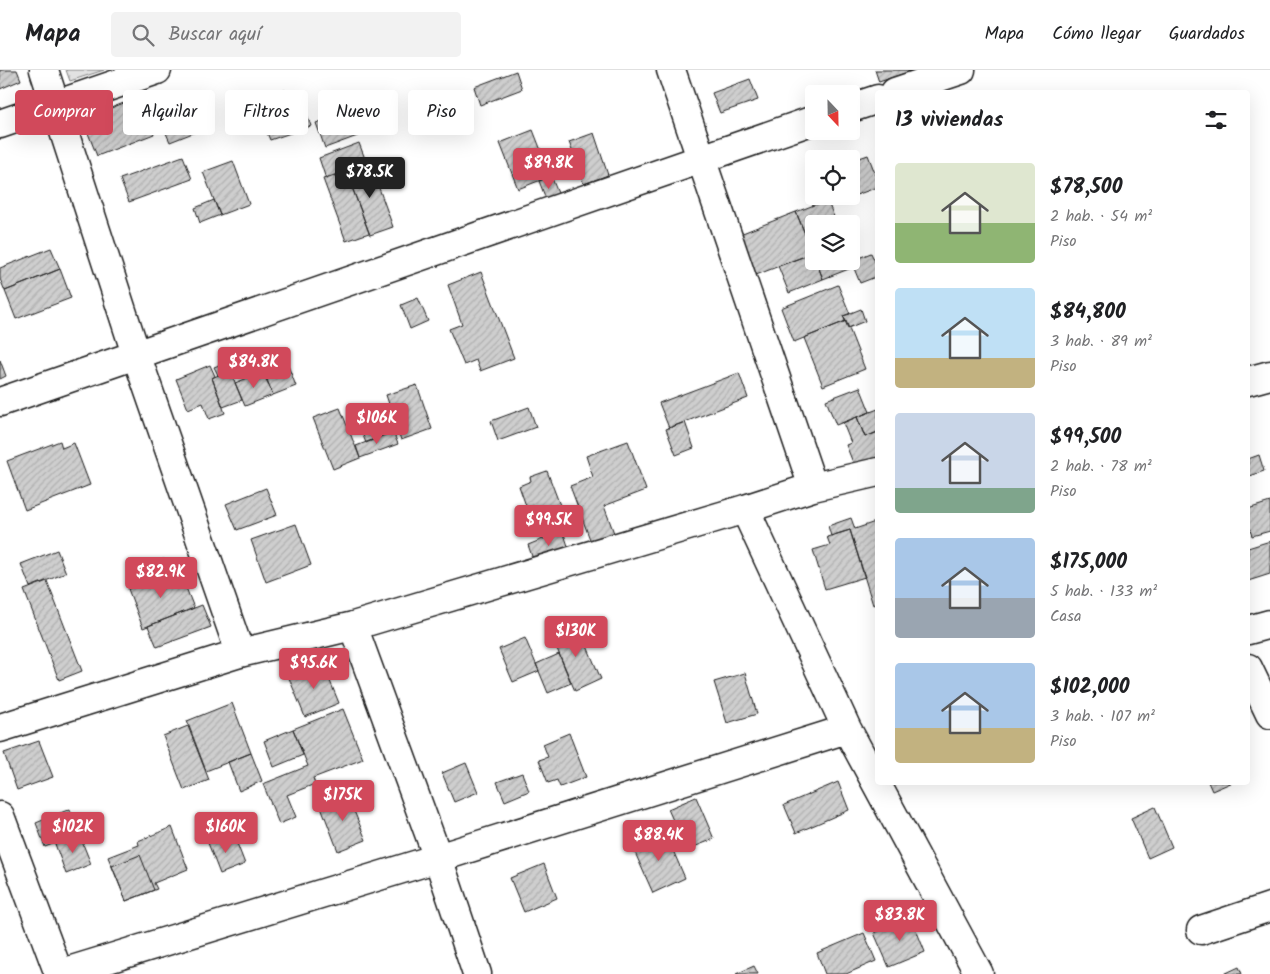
<!DOCTYPE html>
<html lang="es">
<meta charset="utf-8">
<style>
:root{--surface:#fff;--page:#f2f2f2;--text:#202124;--muted:#757577;--line:#e0e0e0;--accent:#d1495b}
body{margin:0;font-family:Kalam,sans-serif;background:var(--page);color:var(--text);height:100vh;display:flex;flex-direction:column;font-size:19px;white-space:nowrap}
*{box-sizing:border-box;margin:0}
p{font-size:16px;color:var(--muted)}
.icon{flex:none;width:28px;height:28px;fill:none;stroke:currentColor;stroke-width:2;stroke-linecap:round;stroke-linejoin:round}
.map{position:relative;flex:1;overflow:hidden}
.sheet{position:absolute;left:875px;top:20px;width:375px;height:695px;display:flex;flex-direction:column;background:var(--surface);border-radius:5px;box-shadow:0 5px 20px #0002}
.sheet>*{flex:none}
.hud{position:absolute;left:15px;top:20px;width:475px;height:45px;display:flex;gap:10px}
.needle{width:32px;rotate:158deg}
.tools{position:absolute;left:805px;top:15px;display:grid;gap:10px}
.tools a{display:grid;place-items:center;width:55px;height:55px;border-radius:5px;background:var(--surface);box-shadow:0 5px 20px #0002;font-size:25px}
.price{position:absolute;translate:-50% -42px;padding:0 11px;border-radius:5px;background:var(--accent);color:#fff;font-size:16px;line-height:32px;filter:drop-shadow(0 1px 2px #0008)}
.price::after{content:'';position:absolute;left:50%;top:30px;width:15px;height:11px;margin-left:-8px;background:inherit;clip-path:polygon(0 0,100% 0,50% 100%)}
.price.current{background:#222;color:#fff}
ul{padding:0;list-style:none}
li{display:flex;align-items:center;gap:15px;height:125px;padding:0 20px}
li span{display:grid;place-items:center;flex:none;width:140px;height:100px;border-radius:5px;color:#555}
li>.icon{margin-inline-start:auto}
span .icon{width:60px;height:60px;fill:#fffc;stroke-width:1}
li b{font-size:21px}
h2{display:flex;justify-content:space-between;align-items:center;height:60px;padding:0 20px;font-size:21px}
.tag{padding:0 18px;border-radius:5px;background:var(--surface);box-shadow:0 5px 20px #0002;font-size:18px;line-height:45px}
.tag.current{background:var(--accent);color:#fff}
header{display:flex;align-items:center;gap:30px;box-sizing:border-box;height:70px;padding:0 25px;background:var(--surface);border-bottom:1px solid var(--line)}
header strong{font-size:24px}
nav{display:flex;gap:28px;margin-inline-start:auto;font-size:18px}
.search{width:350px;height:45px;background:var(--page);display:flex;align-items:center;gap:12px;box-sizing:border-box;padding:0 18px;border-radius:5px;color:var(--muted);font-size:19px}
.map>svg:first-child{display:block}
.grass{fill:url(#grass-tufts);stroke:#7f7f7f}
.building{fill:url(#building-hatch);stroke:#1c1c1c}
.lines{fill:none;stroke-linecap:round;stroke-linejoin:round}
.minor-casing{stroke:#1c1c1c;stroke-width:31}
.minor{stroke:#fff;stroke-width:28}
</style>
<header>
<strong>Mapa</strong>
<div class="search"><svg class="icon" aria-label="search" viewBox="0 0 24 24"><circle cx="10" cy="10" r="6"/><path d="M15 15l6 6"/></svg>Buscar aquí</div>
<nav><a>Mapa</a><a>Cómo llegar</a><a>Guardados</a></nav>
</header>
<div class="map">
<svg width="1270" height="904" viewBox="0 0 1270 904">
<defs>
<pattern id="grass-tufts" width="24" height="20" patternUnits="userSpaceOnUse" patternTransform="scale(1.25)"><rect width="24" height="20" fill="#e2e2e2"/><path d="M3 7l-1-3M5 7V3M7 7l1-3M15 17l-1-3M17 17v-4M19 17l1-3" fill="none" stroke="#c1c1c1"/></pattern>
<pattern id="building-hatch" width="6" height="6" patternUnits="userSpaceOnUse" patternTransform="scale(1.25)"><rect width="6" height="6" fill="#cecece"/><path d="M-1 1l2-2M0 6l6-6M5 7l2-2" fill="none" stroke="#b0b0b0"/></pattern>
</defs>
<rect width="100%" height="100%" fill="#fff"/>
<filter id="ink" filterUnits="userSpaceOnUse"><feTurbulence type="fractalNoise" baseFrequency=".02" numOctaves="2"/><feDisplacementMap in="SourceGraphic" scale="10" xChannelSelector="R" yChannelSelector="G"/><feConvolveMatrix kernelMatrix="1 2 1 2 8 2 1 2 1" color-interpolation-filters="sRGB"/></filter>
<g filter="url(#ink)">
<path class="grass" d="M66,0H104L70,11Z"/>
<path class="building" d="M0,0H17L21,10L0,19Z
M875,0H910L911,1L879,12Z
M516,1L522,19L480,35L474,17Z
M750,9L758,30L720,43L712,23Z
M285,20L290,32L301,28L311,56L270,70L259,43L269,40L265,28Z
M134,29L140,43L145,41L154,64L97,86L88,63L99,59L93,45Z
M194,38L203,59L170,72L161,52Z
M351,41L360,65L325,78L316,53Z
M533,60L551,106L518,119L500,73Z
M594,63L608,105L584,114L569,72Z
M359,73L367,94L326,109L319,88Z
M868,85L878,111V117L848,128V126H851V91Z
M183,86L192,109L129,132L120,109Z
M233,91L249,134L220,145L203,102Z
M370,93L393,157L370,165L346,101Z
M346,101L369,163L346,171L323,109Z
M551,106L560,128L548,134L539,111Z
M214,130L220,145L200,153L195,138Z
M827,130L837,154H814V186L796,142Z
M796,142L813,183L756,205L740,164Z
M51,178L60,199L5,221L0,209V198Z
M813,183L814,191H816L823,209L789,223L778,196Z
M871,183L878,198V206L860,213L851,191Z
M816,191H851L854,197L823,209Z
M60,199L71,228L16,249L5,221Z
M481,202L514,288L480,301L476,290L464,295L449,259L462,254L448,215Z
M838,215L850,244L843,246L846,251L794,272L781,238Z
M418,228L428,251L410,259L401,235Z
M861,239L865,251L848,258L843,246Z
M846,251L865,299L823,316L804,268Z
M249,280L252,289L229,298L226,289Z
M0,290L6,306L0,309Z
M227,292L230,300L218,305L214,297Z
M287,293L296,316L273,325L264,302Z
M210,295L215,306L212,308L225,343L209,349L203,333L188,339L176,309Z
M230,300L242,330L223,337L212,308Z
M263,302L273,325L245,336L235,313Z
M739,303L748,328L669,358L659,333Z
M417,315L432,359L401,370L386,325Z
M860,317L870,342L836,355L826,330Z
M529,337L536,357L498,371L491,351Z
M340,338L360,388L333,399L313,348Z
M878,339V362L865,367L857,347Z
M857,347L865,367L878,362V392L856,400L846,375L851,373L843,353Z
M377,351L382,366L366,373L360,358Z
M685,352L694,378L676,385L666,359Z
M393,362L398,374L360,388L356,376Z
M60,371L62,378L74,373L90,415L25,440L7,391Z
M628,371L646,420L604,436L614,463L591,472L570,416L593,407L586,386Z
M1259,385L1264,401L1250,406L1248,398V389Z
M547,401L561,438L531,450L519,416L531,411L530,407Z
M266,418L277,445L237,460L226,434Z
M1270,432V461L1252,466L1248,453V439Z
M851,448L855,459L878,451V533L873,535L850,460L831,466L828,456Z
M296,454L311,495L266,512L251,470Z
M850,460L865,507L825,519L813,480L830,475L827,467Z
M563,461L569,479L534,492L528,475Z
M1270,471V504L1248,511V478Z
M57,480L66,503L30,517L21,494Z
M164,489L170,503L141,515L136,500Z
M179,500L194,538L143,558L128,519Z
M47,511L82,601L59,610L24,520Z
M202,535L211,557L157,577L148,556Z
M578,555L601,609L575,621L552,567Z
M525,568L539,601L513,612L499,579Z
M559,584L571,613L548,623L536,594Z
M323,594L339,633L305,647L289,608Z
M745,603L757,644L727,653L714,612Z
M232,633L251,683L206,701L187,651Z
M343,639L363,689L313,708L315,714L287,725L296,747L279,754L263,714L308,696L293,659Z
M188,656L209,710L184,720L163,666Z
M293,659L303,685L274,697L264,671Z
M569,663L586,707L560,717L557,710L548,713L539,690L548,687L543,674Z
M39,671L53,707L17,720L4,683Z
M251,683L262,711L239,721L228,692Z
M466,693L478,722L454,732L442,703Z
M522,703L529,721L505,731L497,712Z
M838,712L849,740L796,763L784,735Z
M1208,712H1233L1212,721Z
M347,724L366,770L338,781L320,734Z
M696,727L714,769L686,780L668,739Z
M1155,737L1172,777L1148,788L1131,748Z
M70,739L79,764L45,777L36,753Z
M172,757L188,799L154,813L157,819L126,831L108,787L139,775L138,771Z
M665,762L685,808L653,823L632,776Z
M233,763L245,794L220,804L208,773Z
M79,764L91,794L66,804L55,774Z
M140,785L154,820L126,831L112,796Z
M544,794L557,828L524,842L510,808Z
M911,847L925,882L889,897L874,863Z
M864,863L876,891L846,904H825L817,883Z
M754,896L758,904H736Z
M1239,897L1242,904H1224Z"/>
<g class="lines">
<defs>
<path id="minor" d="M44,0L136,284L240,583
M671,0L813,417
M895,22L961,0
M851,38L878,29
M0,54L157,0
M1248,311L1270,305
M0,332L814,50
M745,439L847,659L979,904
M353,556L438,788L477,904
M1248,560L1270,554
M1248,598L1270,644
M0,658L240,583L353,556L745,439L813,417L878,402
M0,746L59,904L438,788L847,659
M1201,860L1270,837"/>
</defs>
<use href="#minor" class="minor-casing"/>
<use href="#minor" class="minor"/>
</g>
</g>
</svg>
<div class="tools">
<a><svg class="needle" viewBox="-14 -14 28 28"><path d="M0-13l5 13h-10z" fill="#e53935"/><path d="M0 13l5-13h-10z" fill="#757577"/></svg></a>
<a><svg class="icon" aria-label="locate" viewBox="0 0 24 24"><circle cx="12" cy="12" r="6"/><path d="M12 2v4M12 18v4M2 12h4M18 12h4"/></svg></a>
<a><svg class="icon" aria-label="layers" viewBox="0 0 24 24"><path d="M12 4l9 5-9 5-9-5zM3 14l9 5 9-5"/></svg></a>
</div>
<b class="price" style="left:549px;top:120px">$89.8K</b>
<b class="price current" style="left:370px;top:129px">$78.5K</b>
<b class="price" style="left:254px;top:319px">$84.8K</b>
<b class="price" style="left:377px;top:375px">$106K</b>
<b class="price" style="left:549px;top:477px">$99.5K</b>
<b class="price" style="left:161px;top:529px">$82.9K</b>
<b class="price" style="left:576px;top:588px">$130K</b>
<b class="price" style="left:314px;top:620px">$95.6K</b>
<b class="price" style="left:343px;top:752px">$175K</b>
<b class="price" style="left:73px;top:784px">$102K</b>
<b class="price" style="left:226px;top:784px">$160K</b>
<b class="price" style="left:659px;top:792px">$88.4K</b>
<b class="price" style="left:900px;top:872px">$83.8K</b>
<div class="hud">
<a class="tag current">Comprar</a>
<a class="tag">Alquilar</a>
<a class="tag">Filtros</a>
<a class="tag">Nuevo</a>
<a class="tag">Piso</a>
</div>
<section class="sheet">
<h2>13 viviendas<svg class="icon" aria-label="filters" viewBox="0 0 24 24"><path d="M4 7h16M4 17h16"/><circle cx="9" cy="7" r="2"/><circle cx="15" cy="17" r="2"/></svg></h2>
<ul>
<li><span style="background:linear-gradient(#dfe7d0 60%,#8fb573 0)"><svg class="icon" aria-label="home" viewBox="0 0 24 24"><path d="M3 11l9-7 9 7M6 9v11h12V9"/></svg></span><div><b>$78,500</b><p>2 hab. · 54 m²</p><p>Piso</p></div></li>
<li><span style="background:linear-gradient(#bfe0f5 70%,#c2b280 0)"><svg class="icon" aria-label="home" viewBox="0 0 24 24"><path d="M3 11l9-7 9 7M6 9v11h12V9"/></svg></span><div><b>$84,800</b><p>3 hab. · 89 m²</p><p>Piso</p></div></li>
<li><span style="background:linear-gradient(#c9d6e8 75%,#7fa58c 0)"><svg class="icon" aria-label="home" viewBox="0 0 24 24"><path d="M3 11l9-7 9 7M6 9v11h12V9"/></svg></span><div><b>$99,500</b><p>2 hab. · 78 m²</p><p>Piso</p></div></li>
<li><span style="background:linear-gradient(#a9c7e8 60%,#9aa5b1 0)"><svg class="icon" aria-label="home" viewBox="0 0 24 24"><path d="M3 11l9-7 9 7M6 9v11h12V9"/></svg></span><div><b>$175,000</b><p>5 hab. · 133 m²</p><p>Casa</p></div></li>
<li><span style="background:linear-gradient(#a9c7e8 65%,#c2b280 0)"><svg class="icon" aria-label="home" viewBox="0 0 24 24"><path d="M3 11l9-7 9 7M6 9v11h12V9"/></svg></span><div><b>$102,000</b><p>3 hab. · 107 m²</p><p>Piso</p></div></li>
</ul>
</section>
</div>
